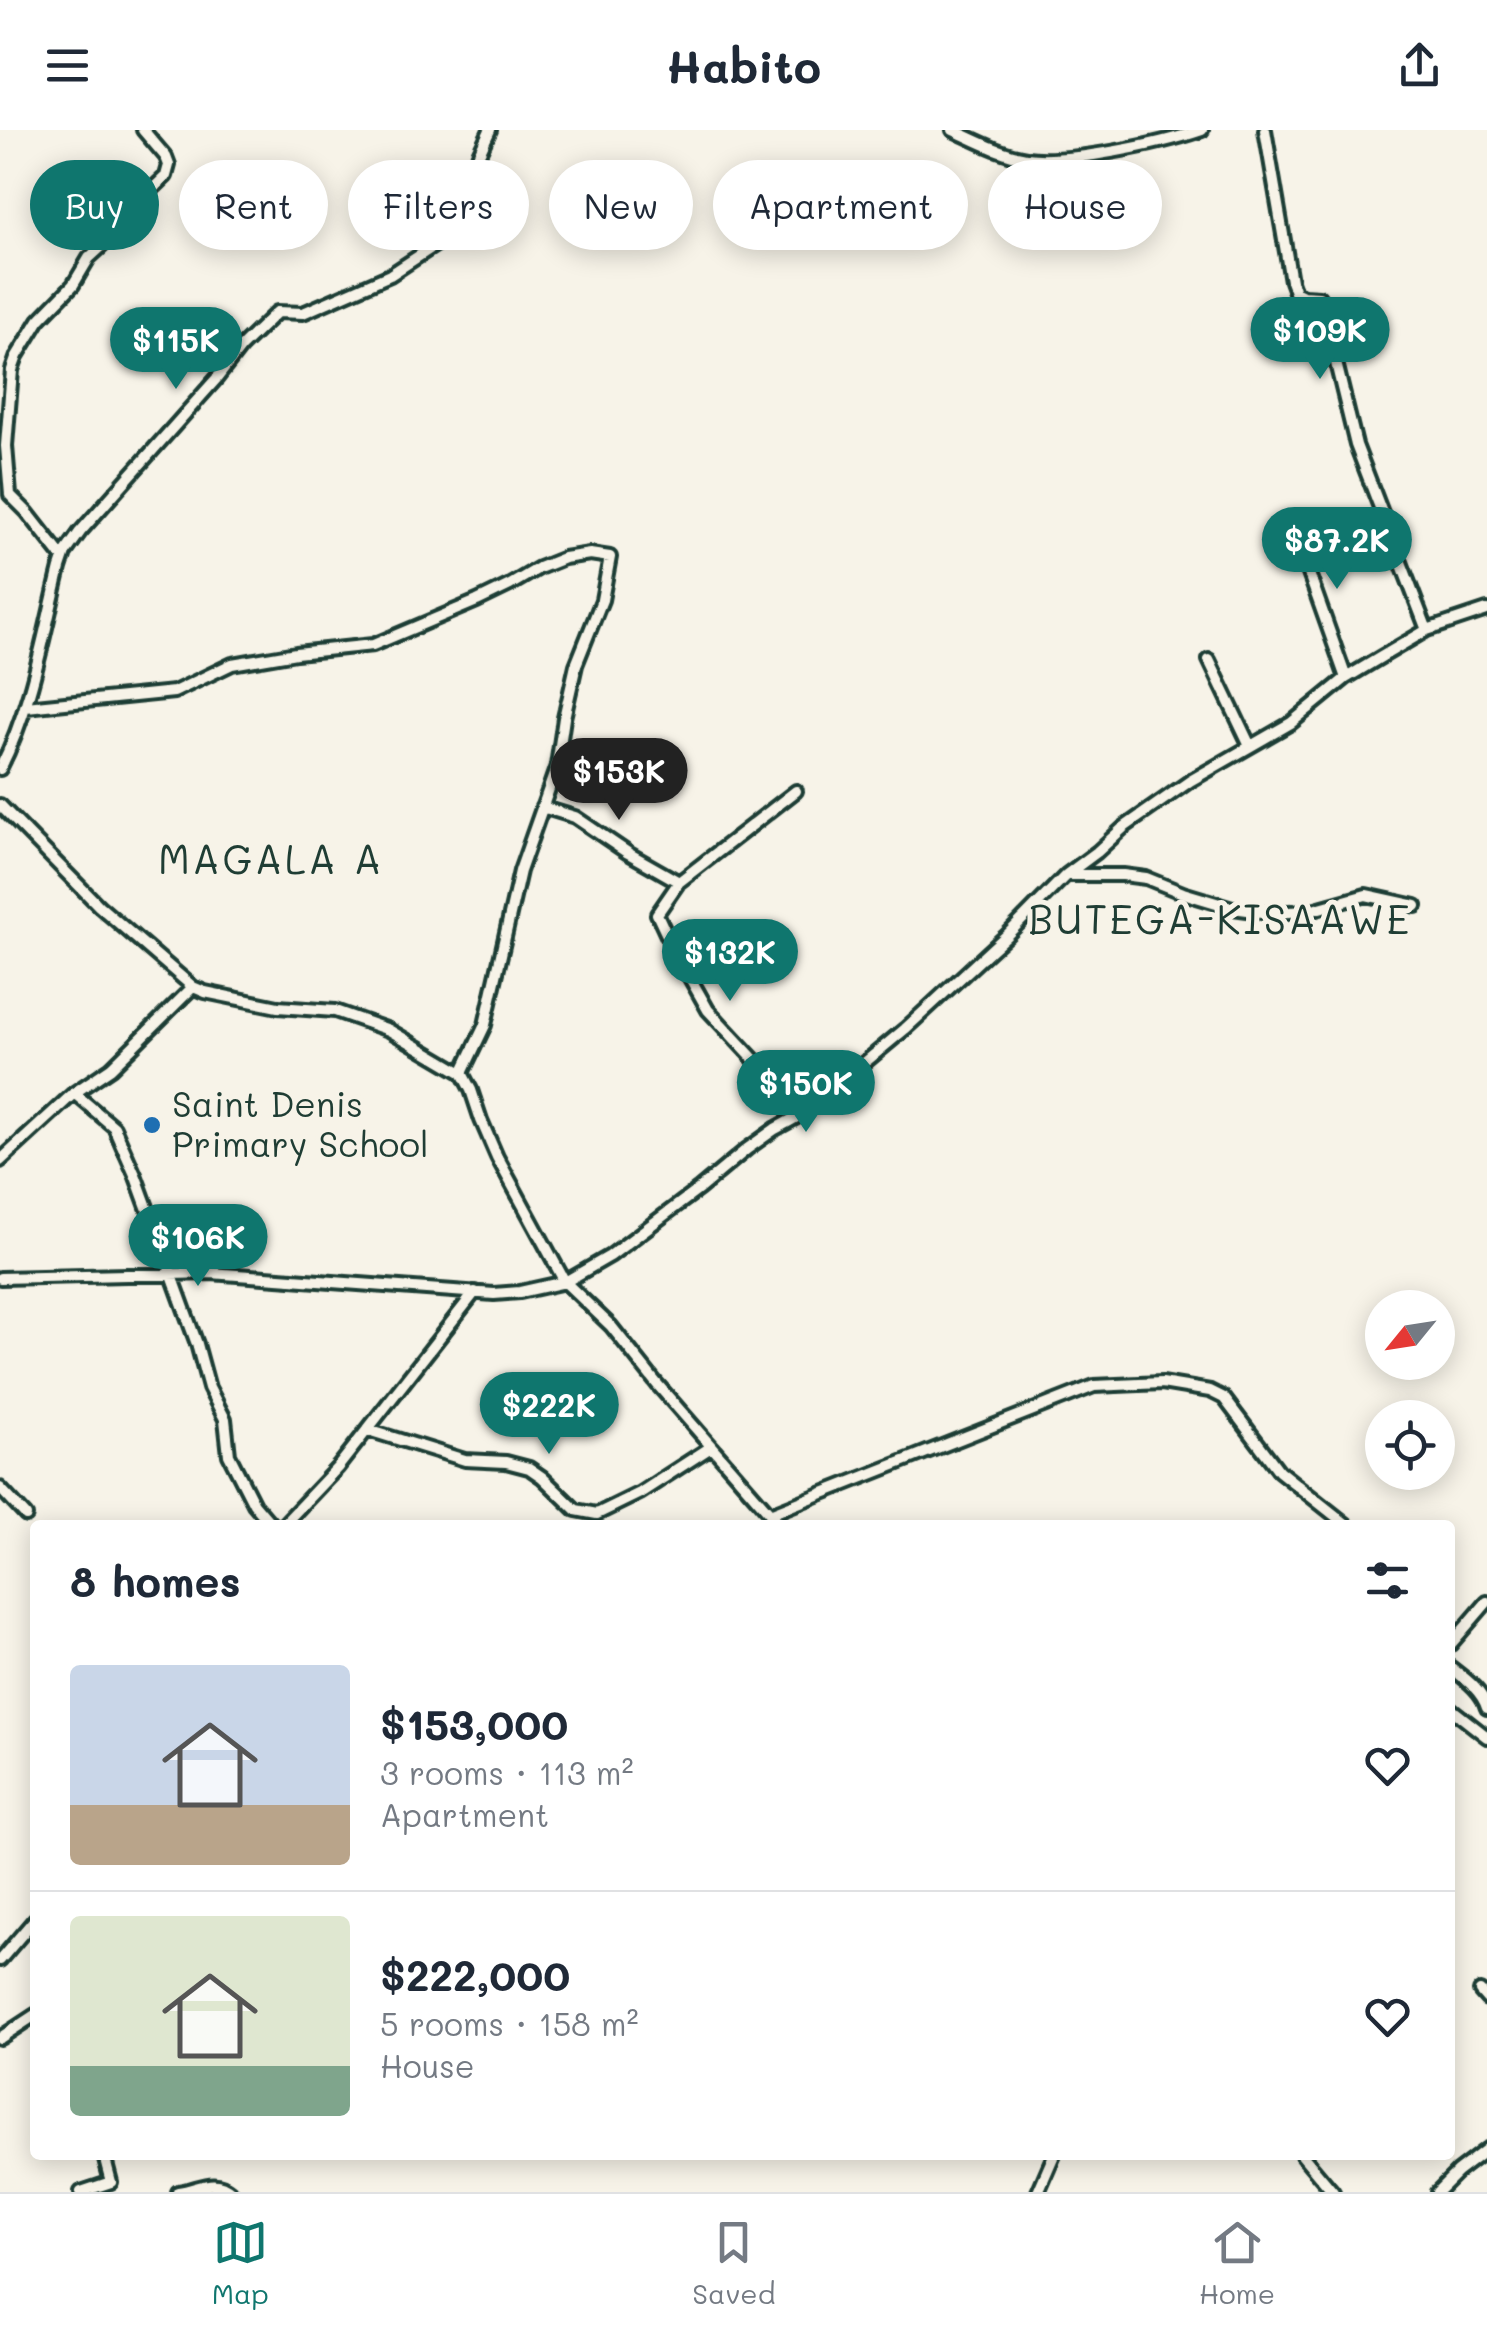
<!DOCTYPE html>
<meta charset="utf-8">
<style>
:root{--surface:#fff;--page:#f2f2f3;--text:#1f2937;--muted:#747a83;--line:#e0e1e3;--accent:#0f766e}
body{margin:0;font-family:Mali,sans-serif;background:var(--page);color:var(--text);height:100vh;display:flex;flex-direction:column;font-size:38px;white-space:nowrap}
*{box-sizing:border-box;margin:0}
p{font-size:32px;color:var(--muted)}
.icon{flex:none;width:55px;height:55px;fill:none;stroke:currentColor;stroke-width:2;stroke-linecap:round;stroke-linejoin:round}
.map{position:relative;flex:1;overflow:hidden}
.details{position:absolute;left:30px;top:1390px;width:1425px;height:640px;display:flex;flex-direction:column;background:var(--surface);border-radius:10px;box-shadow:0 5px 25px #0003}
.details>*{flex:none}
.banner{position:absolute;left:30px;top:30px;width:1428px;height:90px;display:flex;gap:20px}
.needle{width:65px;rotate:240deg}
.buttons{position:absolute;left:1365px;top:1160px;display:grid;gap:20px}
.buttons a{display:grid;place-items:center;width:90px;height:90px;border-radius:50%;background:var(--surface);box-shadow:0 5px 25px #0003;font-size:50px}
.price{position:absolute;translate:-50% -85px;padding:0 22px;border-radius:35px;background:var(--accent);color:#fff;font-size:32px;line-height:65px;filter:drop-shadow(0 2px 5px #0008)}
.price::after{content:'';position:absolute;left:50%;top:60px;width:30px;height:22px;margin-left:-15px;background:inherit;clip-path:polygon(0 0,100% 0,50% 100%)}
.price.on{background:#222;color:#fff}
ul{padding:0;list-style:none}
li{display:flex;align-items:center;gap:30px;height:250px;padding:0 40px}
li+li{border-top:2px solid var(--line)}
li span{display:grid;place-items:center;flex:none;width:280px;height:200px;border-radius:10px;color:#555}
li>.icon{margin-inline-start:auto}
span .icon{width:120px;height:120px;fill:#fffc;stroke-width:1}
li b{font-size:42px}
h2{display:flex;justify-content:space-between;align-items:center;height:120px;padding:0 40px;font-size:42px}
.pill{padding:0 35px;border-radius:45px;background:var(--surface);box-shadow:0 5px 25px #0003;font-size:35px;line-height:90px}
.pill.on{background:var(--accent);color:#fff}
header{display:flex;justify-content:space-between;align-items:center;height:130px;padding:0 40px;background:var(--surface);font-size:45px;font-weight:700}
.dock{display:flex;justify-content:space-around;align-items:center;height:140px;border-top:2px solid var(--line);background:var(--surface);font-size:28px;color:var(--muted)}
.dock a{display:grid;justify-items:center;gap:5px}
.dock .on{color:var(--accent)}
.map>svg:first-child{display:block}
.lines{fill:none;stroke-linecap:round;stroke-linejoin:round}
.minor-casing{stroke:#1f3d34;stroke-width:18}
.minor{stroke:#f7f3e8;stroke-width:10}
.poi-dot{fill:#1f6fb2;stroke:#f7f3e8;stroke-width:4}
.labels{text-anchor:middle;stroke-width:10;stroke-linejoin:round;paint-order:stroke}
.poi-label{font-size:35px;fill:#1f3d34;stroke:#f7f3e8;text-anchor:start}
.quarter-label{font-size:40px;letter-spacing:2.5px;fill:#1f3d34;stroke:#f7f3e8}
</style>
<header><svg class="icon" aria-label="menu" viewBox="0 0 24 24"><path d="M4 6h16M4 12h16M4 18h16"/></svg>Habito<svg class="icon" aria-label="share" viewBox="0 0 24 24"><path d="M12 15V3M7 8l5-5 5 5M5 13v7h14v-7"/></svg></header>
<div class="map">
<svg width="1487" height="2062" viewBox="0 0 1487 2062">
<rect width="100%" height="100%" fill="#f7f3e8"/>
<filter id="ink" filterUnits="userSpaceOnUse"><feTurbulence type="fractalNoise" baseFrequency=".01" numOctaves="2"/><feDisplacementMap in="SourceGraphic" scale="20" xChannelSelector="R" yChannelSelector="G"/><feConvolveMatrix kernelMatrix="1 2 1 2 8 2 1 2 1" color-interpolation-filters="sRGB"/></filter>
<g filter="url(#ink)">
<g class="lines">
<defs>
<path id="minor" d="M953,0C975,10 1001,24 1026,28C1067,34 1161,14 1202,0
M1265,0L1291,151L1295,162L1303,166L1319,167L1321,171L1356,315L1427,500
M1290,390L1346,548
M63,428L27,382L10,365L6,316L12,240L17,226L39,190L73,155L89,128L114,105L138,73L166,46L169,35L166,27L143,0
M1209,530L1250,616
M26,577L174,562L232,534L296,523L373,515L477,471L510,455L539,438L564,428L590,424L610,427L602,470L576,535L564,588L557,636L520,741L485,895L462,943
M0,639C32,576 43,506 60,438L65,423L80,402L217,248L241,217L277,182L303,183L390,145L440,112L456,93L464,56L490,0
M796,661L679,752L657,784L671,814L708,880L804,983
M0,675L99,776L193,857L205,862L278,877L335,881L389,900L462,943L471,960L481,990L497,1027L565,1152L611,1196L657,1254L780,1395
M542,677L575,687L628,723L679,752
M1067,745H1123L1146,748L1183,763L1233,778L1269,783L1309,781L1366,765L1416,776
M74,963L114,997L136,1047L197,1214L209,1258L225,1289L229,1325L254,1374L272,1395
M0,1031L74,963L111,938L193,857
M0,1148L211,1143L494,1164L520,1162L565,1152L610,1126L699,1059L747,1019L775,999L804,983L905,899L1007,805L1066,745L1097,722L1123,698L1190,651L1291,593L1346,548L1381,527L1427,500L1487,480
M368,1300L465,1330L506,1332L529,1338L542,1347L576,1380L597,1384L640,1363L711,1317
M0,1358L26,1386
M770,1384L1094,1256L1162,1253L1210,1261L1224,1268L1279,1341L1347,1395
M283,1395L338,1337L475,1162
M1450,1515L1487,1472
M1450,1537C1464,1548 1482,1560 1487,1578
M1450,1578L1487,1607
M0,1830L35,1789
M1480,1861L1487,1869
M0,1908L35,1885
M1302,2025L1333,2062
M81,2062L111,2052L104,2025
M178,2062C199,2060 213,2046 231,2062
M1038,2062L1054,2025
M1437,2062L1457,2042L1487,2019"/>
</defs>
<use href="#minor" class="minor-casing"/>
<use href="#minor" class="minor"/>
</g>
</g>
<circle class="poi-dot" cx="152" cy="995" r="10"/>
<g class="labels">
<g class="poi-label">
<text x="172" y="987">Saint Denis<tspan x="172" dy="40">Primary School</tspan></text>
</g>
<g class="quarter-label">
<text x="271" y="744">MAGALA A</text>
<text x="1220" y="804">BUTEGA-KISAAWE</text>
</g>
</g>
</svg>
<div class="buttons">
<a><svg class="needle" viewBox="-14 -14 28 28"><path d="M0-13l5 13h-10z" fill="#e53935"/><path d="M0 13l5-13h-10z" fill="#747a83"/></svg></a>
<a><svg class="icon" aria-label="locate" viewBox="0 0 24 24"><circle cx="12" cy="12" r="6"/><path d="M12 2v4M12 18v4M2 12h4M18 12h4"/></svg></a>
</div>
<b class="price" style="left:1320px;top:252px">$109K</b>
<b class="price" style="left:176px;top:262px">$115K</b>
<b class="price" style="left:1337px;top:462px">$87.2K</b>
<b class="price on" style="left:619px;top:693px">$153K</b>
<b class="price" style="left:730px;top:874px">$132K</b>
<b class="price" style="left:806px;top:1005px">$150K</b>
<b class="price" style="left:198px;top:1159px">$106K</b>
<b class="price" style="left:549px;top:1327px">$222K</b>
<div class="banner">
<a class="pill on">Buy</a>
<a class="pill">Rent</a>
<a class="pill">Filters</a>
<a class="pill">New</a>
<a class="pill">Apartment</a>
<a class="pill">House</a>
</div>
<section class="details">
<h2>8 homes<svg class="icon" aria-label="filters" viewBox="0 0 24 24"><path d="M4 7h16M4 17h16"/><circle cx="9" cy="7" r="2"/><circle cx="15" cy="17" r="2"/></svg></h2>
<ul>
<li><span style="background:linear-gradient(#c9d6e8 70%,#b9a48a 0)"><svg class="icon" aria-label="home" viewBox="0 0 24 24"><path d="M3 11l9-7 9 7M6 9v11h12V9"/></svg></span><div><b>$153,000</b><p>3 rooms · 113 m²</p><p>Apartment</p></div><svg class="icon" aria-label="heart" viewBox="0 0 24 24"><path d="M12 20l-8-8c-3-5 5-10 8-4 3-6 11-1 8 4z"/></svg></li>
<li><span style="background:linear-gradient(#dfe7d0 75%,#7fa58c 0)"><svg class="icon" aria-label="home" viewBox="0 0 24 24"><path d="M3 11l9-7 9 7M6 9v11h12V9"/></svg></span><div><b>$222,000</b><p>5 rooms · 158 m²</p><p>House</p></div><svg class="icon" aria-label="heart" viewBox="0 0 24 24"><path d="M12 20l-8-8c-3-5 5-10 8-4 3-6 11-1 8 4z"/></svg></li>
</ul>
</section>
</div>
<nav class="dock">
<a class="on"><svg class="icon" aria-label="map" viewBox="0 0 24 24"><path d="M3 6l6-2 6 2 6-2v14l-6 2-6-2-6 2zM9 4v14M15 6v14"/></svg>Map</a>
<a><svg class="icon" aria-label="saved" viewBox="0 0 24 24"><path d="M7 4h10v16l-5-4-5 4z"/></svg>Saved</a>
<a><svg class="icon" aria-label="home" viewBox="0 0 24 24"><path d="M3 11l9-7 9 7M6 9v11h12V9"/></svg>Home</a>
</nav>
